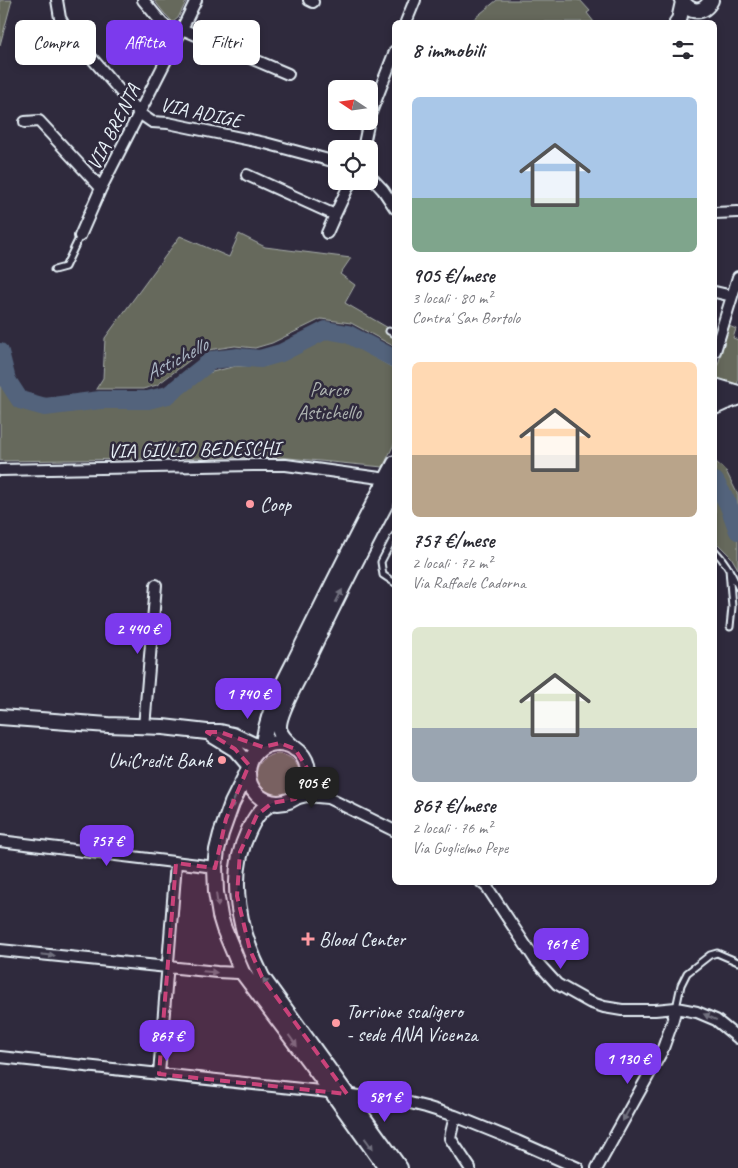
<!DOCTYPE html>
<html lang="it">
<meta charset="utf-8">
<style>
:root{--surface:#fff;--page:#f2f2f3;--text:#2b2b33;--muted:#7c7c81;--accent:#7c3aed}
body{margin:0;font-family:Caveat,sans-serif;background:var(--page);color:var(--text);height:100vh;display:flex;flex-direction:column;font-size:19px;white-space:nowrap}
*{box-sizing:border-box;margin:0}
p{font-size:16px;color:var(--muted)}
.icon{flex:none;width:28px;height:28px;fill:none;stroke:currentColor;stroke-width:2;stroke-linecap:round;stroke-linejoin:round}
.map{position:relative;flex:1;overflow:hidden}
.panel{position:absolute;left:392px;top:20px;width:325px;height:865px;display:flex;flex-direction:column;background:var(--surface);border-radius:8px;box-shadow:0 2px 8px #0003}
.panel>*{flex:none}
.guide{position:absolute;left:15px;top:20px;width:302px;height:45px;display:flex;gap:10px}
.needle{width:32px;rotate:283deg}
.buttons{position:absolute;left:328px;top:80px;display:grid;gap:10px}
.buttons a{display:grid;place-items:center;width:50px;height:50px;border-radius:8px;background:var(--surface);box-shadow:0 2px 8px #0003;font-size:25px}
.price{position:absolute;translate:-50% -42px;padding:0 11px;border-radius:10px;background:var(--accent);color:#fff;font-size:16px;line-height:32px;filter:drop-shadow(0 1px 2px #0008)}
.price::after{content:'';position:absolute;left:50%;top:30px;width:15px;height:11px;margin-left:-8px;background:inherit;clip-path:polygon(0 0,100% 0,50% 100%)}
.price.on{background:#222;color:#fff}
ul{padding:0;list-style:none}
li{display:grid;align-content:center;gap:10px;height:265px;padding:0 20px}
li span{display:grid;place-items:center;height:155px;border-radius:8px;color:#555}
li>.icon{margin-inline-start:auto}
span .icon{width:90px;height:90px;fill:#fffc;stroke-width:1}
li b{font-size:21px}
h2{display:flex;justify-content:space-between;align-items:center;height:60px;padding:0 20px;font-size:21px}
.pill{padding:0 18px;border-radius:8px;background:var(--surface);box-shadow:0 2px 8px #0003;font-size:18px;line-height:45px}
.pill.on{background:var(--accent);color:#fff}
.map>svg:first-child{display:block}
.green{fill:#66695b;stroke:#a7adaa}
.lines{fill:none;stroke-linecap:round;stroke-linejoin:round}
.river{stroke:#52637c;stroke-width:18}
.lane-casing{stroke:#e8f1f8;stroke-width:9}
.street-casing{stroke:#e8f1f8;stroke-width:14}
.secondary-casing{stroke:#e8f1f8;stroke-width:18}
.lane{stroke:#2f2a3d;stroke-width:5}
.street{stroke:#2f2a3d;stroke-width:10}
.secondary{stroke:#2f2a3d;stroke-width:14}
.oneway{fill:#70707e}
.marked{fill:#ca437a;fill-opacity:0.2;stroke:#ca437a;stroke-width:4;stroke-dasharray:10 6;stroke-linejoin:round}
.poi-dot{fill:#ff9aa2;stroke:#2f2a3d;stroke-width:2}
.labels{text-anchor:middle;stroke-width:5;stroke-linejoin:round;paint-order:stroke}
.street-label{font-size:20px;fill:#e8f1f8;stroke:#2f2a3d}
.park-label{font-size:20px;fill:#aeb4b1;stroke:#2f2a3d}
.poi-label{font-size:20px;fill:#e8f1f8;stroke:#2f2a3d;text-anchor:start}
.water-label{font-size:21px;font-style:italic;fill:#acb8c6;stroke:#2f2a3d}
</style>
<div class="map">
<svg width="738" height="1168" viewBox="0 0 738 1168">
<rect width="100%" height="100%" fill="#2f2a3d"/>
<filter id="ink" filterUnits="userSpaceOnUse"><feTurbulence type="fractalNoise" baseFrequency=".02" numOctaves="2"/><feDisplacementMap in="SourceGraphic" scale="10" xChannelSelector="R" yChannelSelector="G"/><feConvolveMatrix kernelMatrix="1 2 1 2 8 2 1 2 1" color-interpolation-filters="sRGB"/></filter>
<g filter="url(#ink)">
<path class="green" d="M0,0H12L0,45Z
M154,0H187L178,18L173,22L164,13Z
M497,0H578L579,1L580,0L590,11L587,13L594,22H470Z
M239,234L265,247L351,258L340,274L355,285L345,303L390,329L388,333L395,337V347L351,323L321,319L272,343L255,348L235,346L202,351L157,385L143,389H96L103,378L105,338L180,236L229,257Z
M729,326L736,329L733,338L738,340V384L715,380V375Z
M333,336L344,340L395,369V442L383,467L278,457L0,461V375L15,404L64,410L166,402L204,374L236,366H266L318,338Z
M715,461L726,471L738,495V569L731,557L715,541Z
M256 776a22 22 0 1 1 44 0a22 22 0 1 1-44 0Z"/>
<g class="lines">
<path class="river" d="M0,352L7,380L20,400L45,407L100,400H148L168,395L212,360L238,357L260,359L281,353L326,330L348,334L395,359
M715,481L728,504L738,531"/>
<defs>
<path id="lane" d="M54,270L65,267L80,236
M389,331L395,334
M395,535L381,562L383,575L395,583
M715,551C725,561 732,574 738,587
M729,569L732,607L730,627
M676,1008L681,985L687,973L710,955L717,953L738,962"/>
<path id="street" d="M57,0L60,18L65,27L139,113L152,122L168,123L265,143L336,162
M143,0L162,23L179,35
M309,0L313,2
M406,22L415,0
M182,29L288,74
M25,122L39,121L101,188
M363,149L370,115L395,51
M247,175L335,215
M369,175L383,190L395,208
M715,213L738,212
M327,233L335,215L351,181
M80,236L101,188L182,29L196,0
M715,292L732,296
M715,351L738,277
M715,398L722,396L737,394
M715,409L726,404L737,400
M0,470L253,465H286L387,479
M144,727L156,585
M307,768L312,780L319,789L328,798L395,831
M295,799L307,796L328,798
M0,841L215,867
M481,882L487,887L536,961L557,984L589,1002L604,1007L622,1010H655L676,1008L697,1012L716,1020L738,1038
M0,950L217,972L238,973L242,972
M0,1057L320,1091L406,1102L426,1107L455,1116L517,1141L578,1168
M159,1074L176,863
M455,1116L451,1133L450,1138L470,1168
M597,1168L662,1051L671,1026L676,1008"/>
<path id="secondary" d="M682,0C690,14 704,14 711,0
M677,22L679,20L683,2
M715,386L738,393
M0,717L108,725L163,727L207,732H220L233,735L254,745L263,747
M212,735L235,749L249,765
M248 773a30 30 0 1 1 60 0a30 30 0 1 1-60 0Z
M263,747C265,712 288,676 303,644C333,583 363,523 395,463
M295,749C289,743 280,737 279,728C278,715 294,687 300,675C330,611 362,548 395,486
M248,771L232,803L221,834L217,850L215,867L216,892L220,916L224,929L242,972L326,1084L386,1168
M272,803C260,809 254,819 248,832C226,879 240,933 262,977L400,1168"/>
</defs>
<use href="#lane" class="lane-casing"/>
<use href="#street" class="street-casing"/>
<use href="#secondary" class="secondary-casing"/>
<use href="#lane" class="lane"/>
<use href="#street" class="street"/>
<use href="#secondary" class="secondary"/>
</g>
<defs><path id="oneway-solid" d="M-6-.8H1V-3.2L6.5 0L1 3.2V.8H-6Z" transform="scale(1.25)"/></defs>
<g class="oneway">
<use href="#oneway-solid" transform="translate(339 596) rotate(-63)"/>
<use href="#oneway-solid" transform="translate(233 802) rotate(113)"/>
<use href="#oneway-solid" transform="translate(217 900) rotate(82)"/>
<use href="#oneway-solid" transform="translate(48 955) rotate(6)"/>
<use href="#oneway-solid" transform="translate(210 972) rotate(5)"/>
<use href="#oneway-solid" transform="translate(267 984) rotate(-124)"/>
<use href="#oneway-solid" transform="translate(710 1017) rotate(-155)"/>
<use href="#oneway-solid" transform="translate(293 1041) rotate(54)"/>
<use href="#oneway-solid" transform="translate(626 1115) rotate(119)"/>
<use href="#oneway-solid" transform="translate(369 1144) rotate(54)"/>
</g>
</g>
<path class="marked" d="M207,732H220L263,747L280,743L295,749L307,768L306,784L295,799L272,803L257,815L240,852L237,896L250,950L262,977L347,1094L159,1074L176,863L215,868L226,819L249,765L235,749Z"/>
<g class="poi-dot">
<circle cx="250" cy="504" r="5"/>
<circle cx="222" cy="760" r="5"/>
<path d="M305.5 931.5h5v5h5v5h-5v5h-5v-5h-5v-5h5z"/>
<circle cx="336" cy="1023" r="5"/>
</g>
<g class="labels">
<g class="street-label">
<text transform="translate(201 112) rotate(12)" y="7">VIA ADIGE</text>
<text transform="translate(113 127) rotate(-63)" y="7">VIA BRENTA</text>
<text transform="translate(194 449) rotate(-1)" y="7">VIA GIULIO BEDESCHI</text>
</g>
<g class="park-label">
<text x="329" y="396">Parco<tspan x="329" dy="23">Astichello</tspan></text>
</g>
<g class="poi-label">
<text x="260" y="511">Coop</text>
<text x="212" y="767" text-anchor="end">UniCredit Bank</text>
<text x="319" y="946">Blood Center</text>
<text x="346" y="1018">Torrione scaligero<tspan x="346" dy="23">- sede ANA Vicenza</tspan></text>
</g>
<g class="water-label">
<text transform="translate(176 359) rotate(-28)" y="7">Astichello</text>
</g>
</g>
</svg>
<div class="buttons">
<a><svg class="needle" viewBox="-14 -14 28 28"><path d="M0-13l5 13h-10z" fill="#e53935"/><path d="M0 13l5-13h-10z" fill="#7c7c81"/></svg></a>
<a><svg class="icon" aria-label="locate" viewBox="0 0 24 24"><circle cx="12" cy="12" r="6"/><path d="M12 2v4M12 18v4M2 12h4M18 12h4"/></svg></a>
</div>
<b class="price" style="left:138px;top:655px">2 440 €</b>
<b class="price" style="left:248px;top:720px">1 740 €</b>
<b class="price on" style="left:312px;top:809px">905 €</b>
<b class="price" style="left:107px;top:867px">757 €</b>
<b class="price" style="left:561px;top:970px">961 €</b>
<b class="price" style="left:167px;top:1062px">867 €</b>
<b class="price" style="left:628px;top:1085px">1 130 €</b>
<b class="price" style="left:385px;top:1123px">581 €</b>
<div class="guide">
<a class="pill">Compra</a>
<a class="pill on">Affitta</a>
<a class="pill">Filtri</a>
</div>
<section class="panel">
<h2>8 immobili<svg class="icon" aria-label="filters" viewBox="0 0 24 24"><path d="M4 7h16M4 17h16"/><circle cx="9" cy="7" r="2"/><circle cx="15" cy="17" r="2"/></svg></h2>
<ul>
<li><span style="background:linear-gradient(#a9c7e8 65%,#7fa58c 0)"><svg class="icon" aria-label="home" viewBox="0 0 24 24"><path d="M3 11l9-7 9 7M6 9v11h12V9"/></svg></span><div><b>905 €/mese</b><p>3 locali · 80 m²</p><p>Contra' San Bortolo</p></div></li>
<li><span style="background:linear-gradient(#ffd9b3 60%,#b9a48a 0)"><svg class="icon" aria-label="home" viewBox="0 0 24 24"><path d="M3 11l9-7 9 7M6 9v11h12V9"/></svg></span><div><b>757 €/mese</b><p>2 locali · 72 m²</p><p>Via Raffaele Cadorna</p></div></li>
<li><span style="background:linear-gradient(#dfe7d0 65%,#9aa5b1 0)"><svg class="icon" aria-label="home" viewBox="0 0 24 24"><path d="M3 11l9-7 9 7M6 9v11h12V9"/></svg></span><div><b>867 €/mese</b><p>2 locali · 76 m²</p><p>Via Guglielmo Pepe</p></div></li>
</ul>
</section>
</div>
